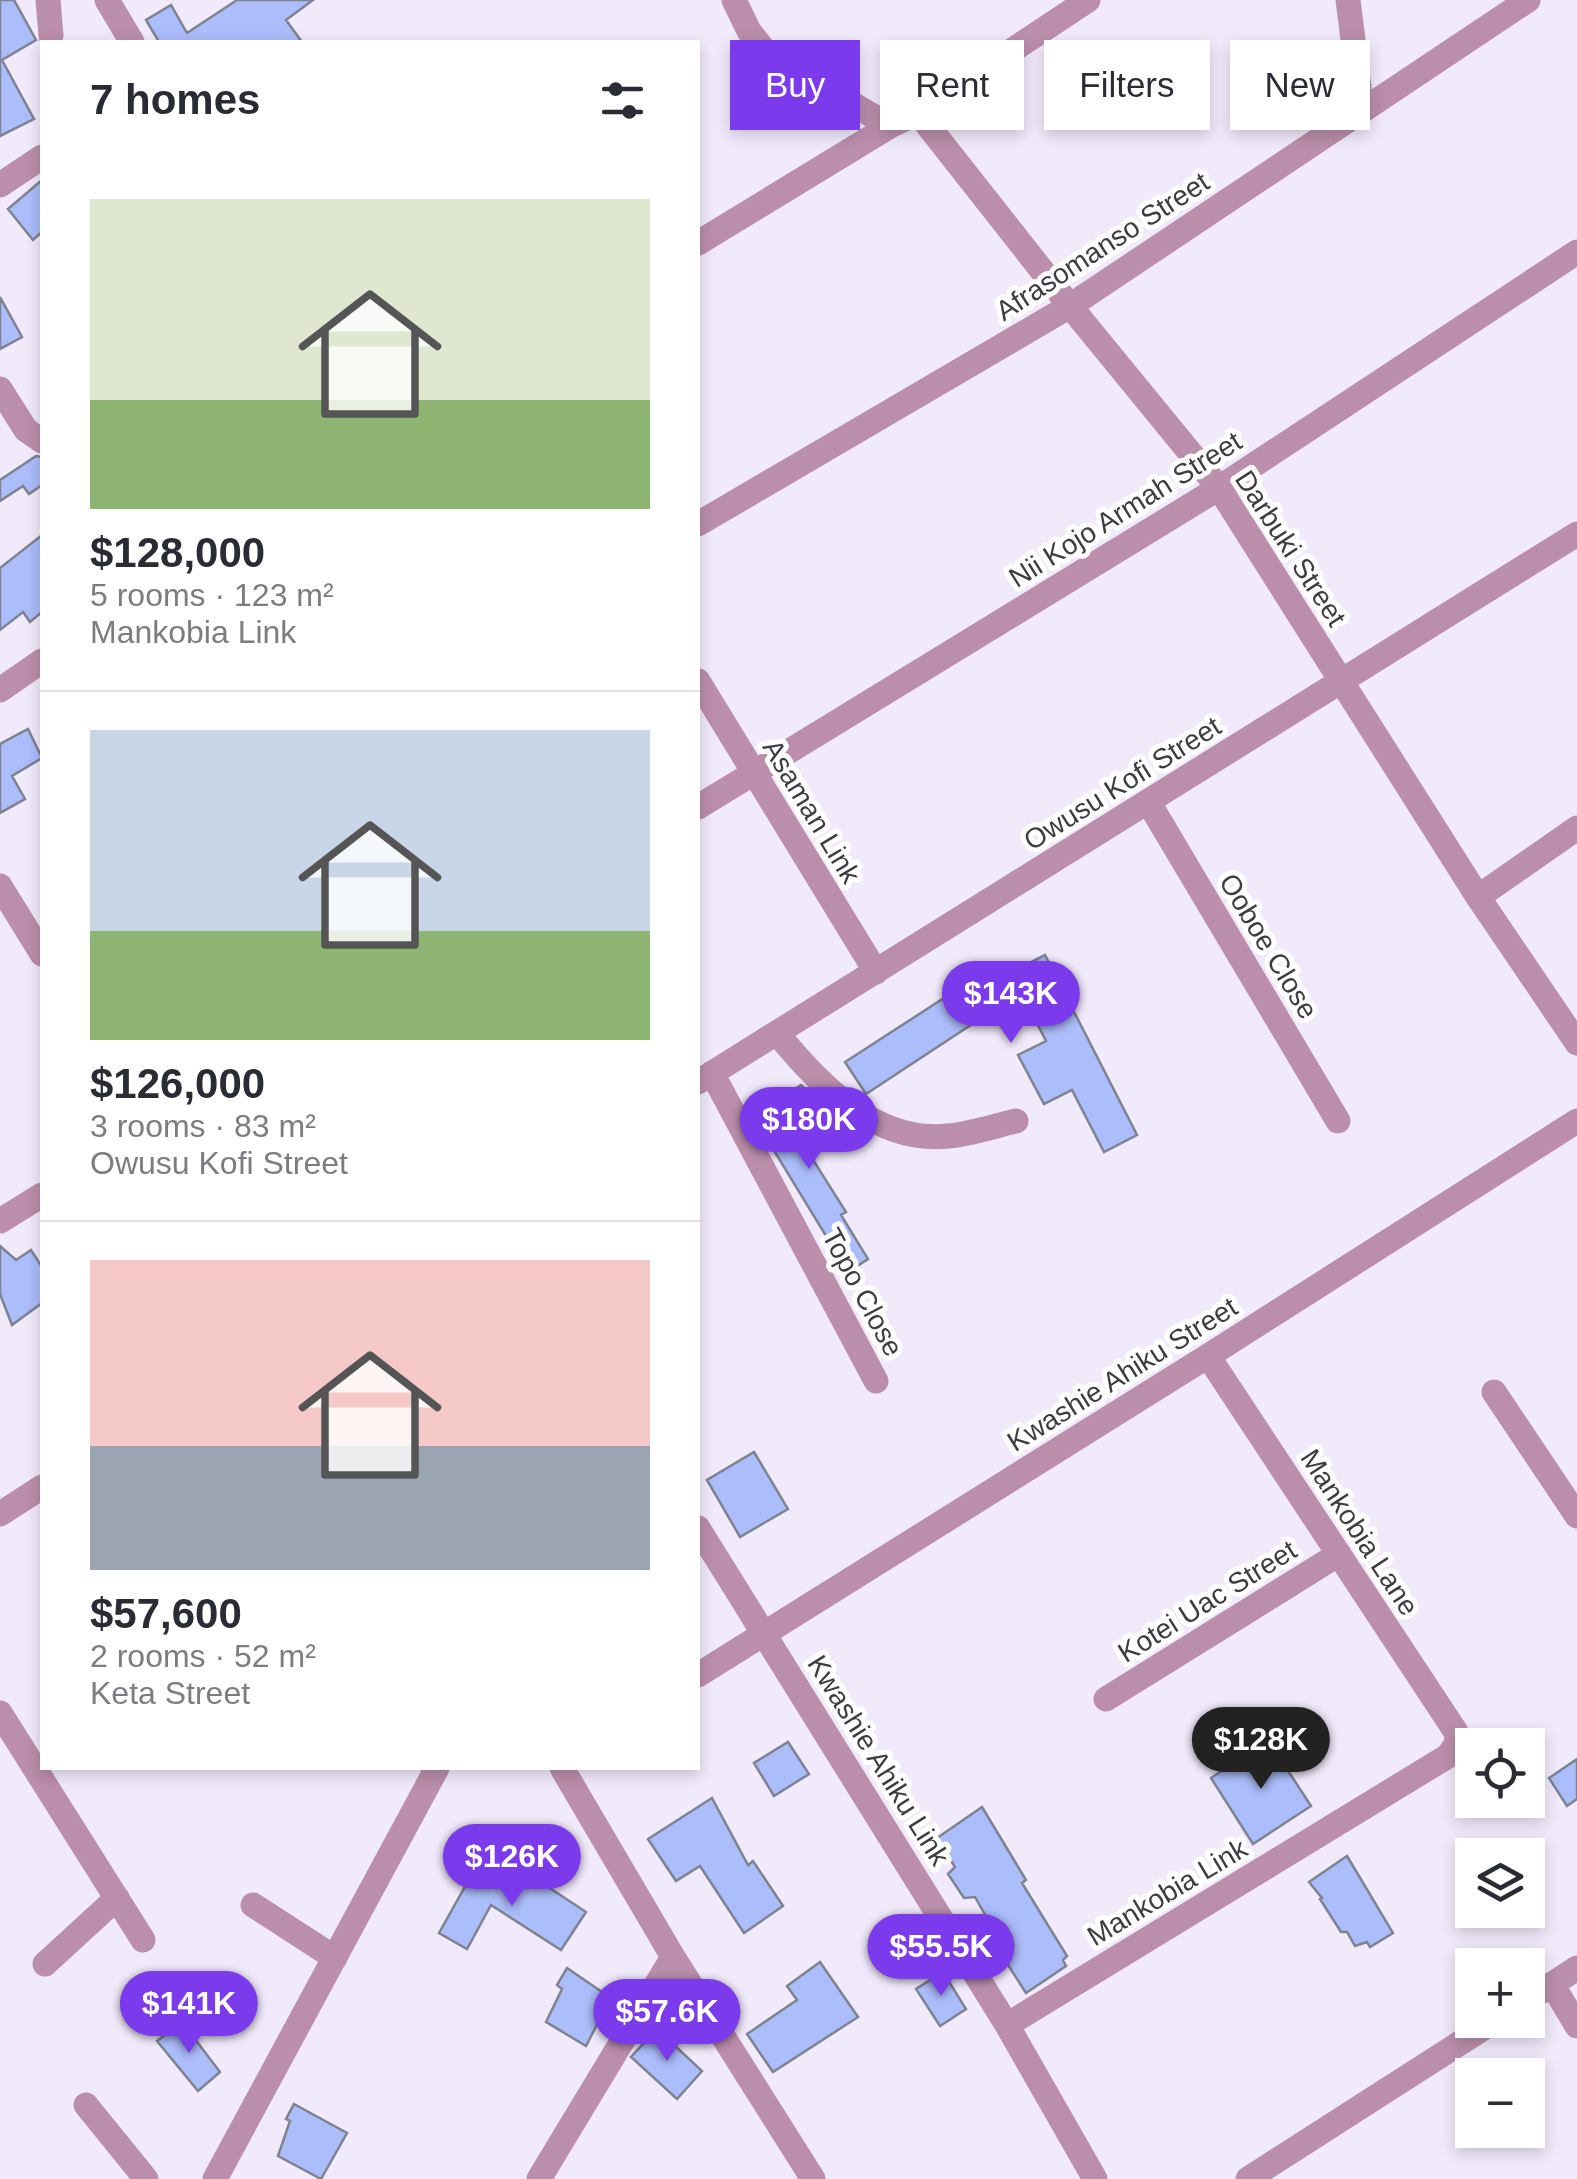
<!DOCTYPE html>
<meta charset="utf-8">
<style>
:root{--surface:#fff;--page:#f7f7f7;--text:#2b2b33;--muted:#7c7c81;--line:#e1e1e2;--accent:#7c3aed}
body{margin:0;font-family:Helvetica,sans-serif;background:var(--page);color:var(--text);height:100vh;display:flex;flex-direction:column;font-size:38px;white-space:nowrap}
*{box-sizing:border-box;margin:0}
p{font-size:32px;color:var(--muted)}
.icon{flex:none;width:55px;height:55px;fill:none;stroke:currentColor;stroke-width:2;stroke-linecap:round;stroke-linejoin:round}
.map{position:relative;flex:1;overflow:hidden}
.side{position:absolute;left:40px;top:40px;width:660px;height:1730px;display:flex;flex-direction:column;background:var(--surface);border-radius:0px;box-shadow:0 5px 15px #0003}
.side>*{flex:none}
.hud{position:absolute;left:730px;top:40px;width:695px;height:90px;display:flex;gap:20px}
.fabs{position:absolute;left:1455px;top:1728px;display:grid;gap:20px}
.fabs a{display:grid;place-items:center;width:90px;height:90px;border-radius:0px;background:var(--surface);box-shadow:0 5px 15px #0003;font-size:50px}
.price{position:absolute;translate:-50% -85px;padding:0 22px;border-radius:35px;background:var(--accent);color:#fff;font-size:32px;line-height:65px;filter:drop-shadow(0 2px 5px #0008)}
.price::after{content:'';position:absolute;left:50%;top:60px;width:30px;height:22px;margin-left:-15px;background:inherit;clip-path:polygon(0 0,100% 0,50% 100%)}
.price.active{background:#222;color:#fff}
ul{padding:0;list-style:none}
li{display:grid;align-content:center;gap:20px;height:530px;padding:0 50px}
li+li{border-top:2px solid var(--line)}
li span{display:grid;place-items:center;height:310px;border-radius:0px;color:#555}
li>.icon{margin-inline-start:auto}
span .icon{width:180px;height:180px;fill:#fffc;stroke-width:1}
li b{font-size:42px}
h2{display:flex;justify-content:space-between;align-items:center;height:120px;padding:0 50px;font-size:42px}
.tag{padding:0 35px;border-radius:0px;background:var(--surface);box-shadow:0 5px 15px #0003;font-size:35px;line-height:90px}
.tag.active{background:var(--accent);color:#fff}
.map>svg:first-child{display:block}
.building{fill:#acbdfb;stroke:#7e8291;stroke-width:2.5}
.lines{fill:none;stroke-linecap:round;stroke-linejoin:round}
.minor{stroke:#bb8eab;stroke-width:25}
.labels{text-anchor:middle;stroke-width:10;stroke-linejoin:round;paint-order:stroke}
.street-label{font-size:28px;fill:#3e3c42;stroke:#fff}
</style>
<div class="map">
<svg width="1577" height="2179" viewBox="0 0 1577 2179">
<rect width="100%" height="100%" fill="#f1eafb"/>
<path class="building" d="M0,0H14L36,40L2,60L34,119L0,136Z
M237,0H313L286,20L302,42H159L146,20L171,5L187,33Z
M42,180V232L33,240L8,209Z
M0,297L22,337L0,349Z
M36,456L42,457V485L29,494L23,486L0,501V480Z
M42,535V612L30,622L23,612L0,630V568Z
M28,729L42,758L12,776L25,799L0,813V744Z
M1045,955L1137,1135L1104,1152L1072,1090L1044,1104L1018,1055L1046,1041L1021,992L866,1094L845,1062L978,976L985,986Z
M801,1085L822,1105L791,1125L846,1212L841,1215L868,1259L848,1272L753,1116Z
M0,1246L16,1260L31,1250L42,1267V1303L12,1325L0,1294Z
M754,1452L788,1509L740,1537L707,1480Z
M1268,1740L1311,1806L1253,1844L1211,1778Z
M788,1742L809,1774L774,1796L754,1763Z
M1577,1759V1799L1567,1806L1549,1778Z
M712,1798L748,1865L753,1861L783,1906L744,1933L700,1866L676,1881L648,1839Z
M982,1807L1026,1880L1022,1883L1067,1956L1063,1960L1066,1966L1026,1993L985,1929L991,1925L975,1897L964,1898L948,1874L955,1867L937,1838Z
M1347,1856L1393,1933L1370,1947L1367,1942L1355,1946L1347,1932H1341L1320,1899L1322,1898L1309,1882Z
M476,1867L516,1890L527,1873L586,1912L561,1950L491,1905L467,1949L439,1933Z
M820,1962L858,2017L773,2072L747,2034L797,2000L787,1986Z
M567,1968L605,1994L598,2003L606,2007L586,2046L546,2022L562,1989L557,1985Z
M943,1972L966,2009L940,2026L916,1989Z
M182,2022L220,2072L198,2091L157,2041Z
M657,2029L702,2071L677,2099L631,2057Z
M294,2104L347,2133L321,2179L278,2156L290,2121L286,2119Z"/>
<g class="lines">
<path class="minor" d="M48,0L51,36
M107,0L132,42
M734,0L749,31L767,54L890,126
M1348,0L1362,111
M918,113L1070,306L1219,488L1478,897L1577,1043
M0,185L42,157
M698,243L890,126L918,113L1088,0
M0,389L26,430L42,441
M698,524L1070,306L1528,0
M698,681L876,972
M0,690L42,661
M1149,803L1338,1121
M698,807L1219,488L1577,252
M0,886L42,954
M1478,897L1577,828
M777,1033C818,1084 876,1144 948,1136C971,1134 994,1126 1016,1121
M712,1073L876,1381
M698,1082L1577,534
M0,1221L42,1195
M1494,1392L1577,1516
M0,1514L42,1487
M698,1528L1007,2025L1095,2179
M698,1675L1208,1356L1577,1121
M1106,1699L1339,1554
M0,1713L143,1940
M562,1768L673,1957L813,2179
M253,1905L335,1958
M45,1964L117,1898
M1552,1984L1577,2026
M1528,2000L1577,1968
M1007,2025L1448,1756L1457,1743L1456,1732L1208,1356
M86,2105L146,2179
M215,2179L437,1768
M539,2179L673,1957
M1248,2179L1496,2020"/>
</g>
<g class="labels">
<g class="street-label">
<text transform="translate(1102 246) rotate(-33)" y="10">Afrasomanso Street</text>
<text transform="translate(1125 509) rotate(-32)" y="10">Nii Kojo Armah Street</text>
<text transform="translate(1291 548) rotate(57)" y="10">Darbuki Street</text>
<text transform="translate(1122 783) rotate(-32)" y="10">Owusu Kofi Street</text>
<text transform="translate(812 811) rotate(59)" y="10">Asaman Link</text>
<text transform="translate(1269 946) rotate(59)" y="10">Ooboe Close</text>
<text transform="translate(863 1292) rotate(62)" y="10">Topo Close</text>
<text transform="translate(1122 1374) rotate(-32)" y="10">Kwashie Ahiku Street</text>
<text transform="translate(1360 1532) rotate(57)" y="10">Mankobia Lane</text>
<text transform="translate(1207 1601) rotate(-32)" y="10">Kotei Uac Street</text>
<text transform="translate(879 1760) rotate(58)" y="10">Kwashie Ahiku Link</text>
<text transform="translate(1167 1892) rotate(-31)" y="10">Mankobia Link</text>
</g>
</g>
</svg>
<div class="fabs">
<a><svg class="icon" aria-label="locate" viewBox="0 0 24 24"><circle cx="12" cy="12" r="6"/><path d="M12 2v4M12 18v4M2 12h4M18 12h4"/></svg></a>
<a><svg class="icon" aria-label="layers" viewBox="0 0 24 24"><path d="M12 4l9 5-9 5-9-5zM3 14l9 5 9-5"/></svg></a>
<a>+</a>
<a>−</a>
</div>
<b class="price" style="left:1011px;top:1046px">$143K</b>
<b class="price" style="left:809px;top:1172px">$180K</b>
<b class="price active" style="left:1261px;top:1792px">$128K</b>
<b class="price" style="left:512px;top:1909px">$126K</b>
<b class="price" style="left:941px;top:1999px">$55.5K</b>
<b class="price" style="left:189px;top:2056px">$141K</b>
<b class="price" style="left:667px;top:2064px">$57.6K</b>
<div class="hud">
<a class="tag active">Buy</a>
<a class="tag">Rent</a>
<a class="tag">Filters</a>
<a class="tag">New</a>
</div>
<section class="side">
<h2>7 homes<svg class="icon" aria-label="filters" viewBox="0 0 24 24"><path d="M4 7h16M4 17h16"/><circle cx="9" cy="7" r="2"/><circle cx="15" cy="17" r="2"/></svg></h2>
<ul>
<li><span style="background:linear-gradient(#dfe7d0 65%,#8fb573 0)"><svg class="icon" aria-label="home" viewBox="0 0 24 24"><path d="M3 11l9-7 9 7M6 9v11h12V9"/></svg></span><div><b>$128,000</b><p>5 rooms · 123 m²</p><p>Mankobia Link</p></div></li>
<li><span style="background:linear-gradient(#c9d6e8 65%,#8fb573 0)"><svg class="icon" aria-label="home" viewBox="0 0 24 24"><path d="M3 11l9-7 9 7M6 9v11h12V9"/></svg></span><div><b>$126,000</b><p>3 rooms · 83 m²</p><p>Owusu Kofi Street</p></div></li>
<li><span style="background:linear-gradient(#f6c9c9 60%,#9aa5b1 0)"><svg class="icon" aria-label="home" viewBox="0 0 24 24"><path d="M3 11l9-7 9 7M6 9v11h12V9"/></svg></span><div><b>$57,600</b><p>2 rooms · 52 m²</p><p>Keta Street</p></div></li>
</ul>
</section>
</div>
